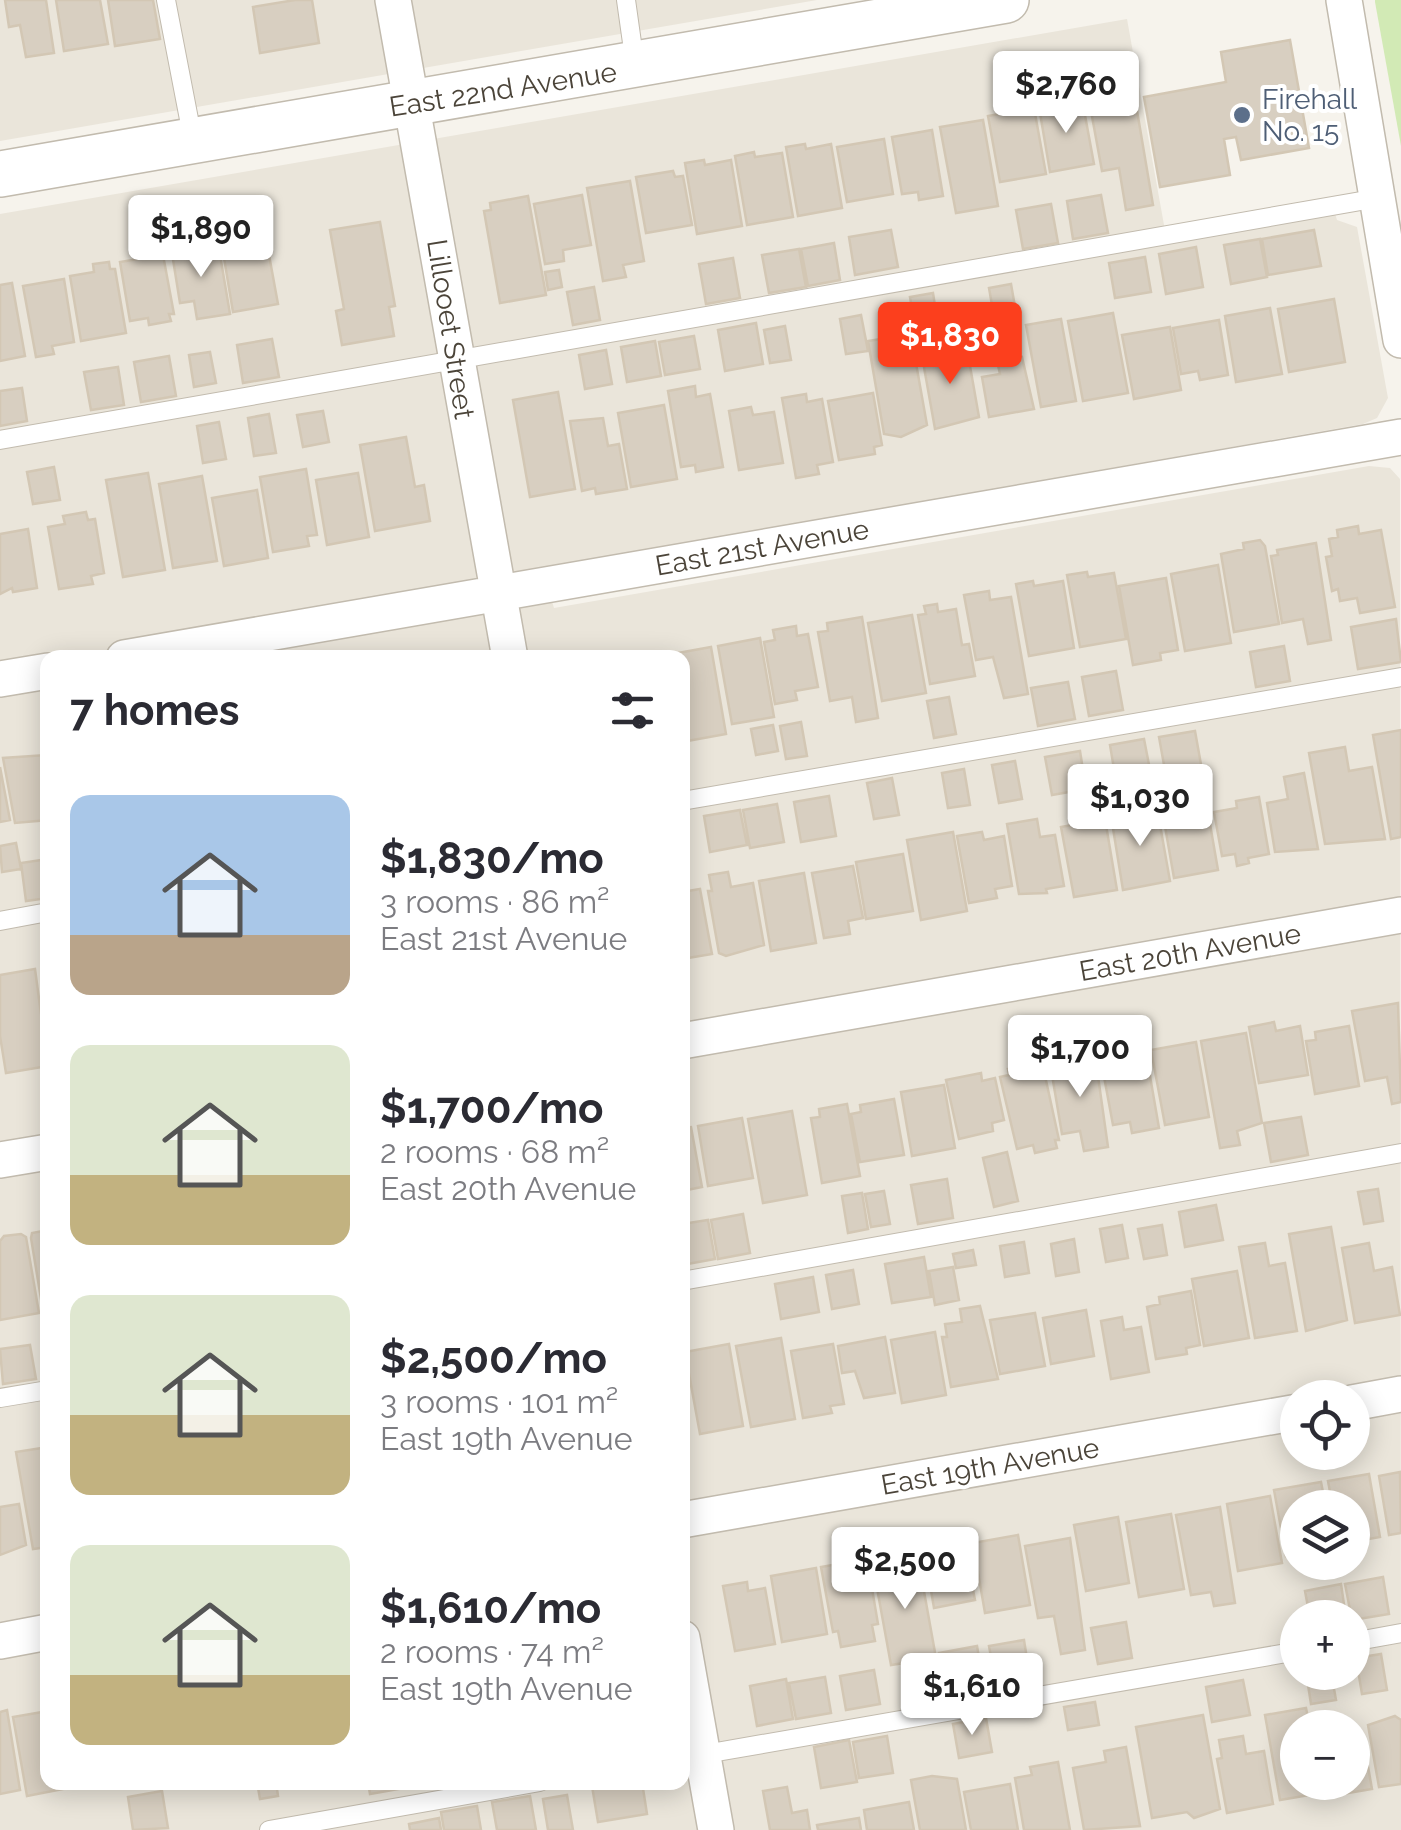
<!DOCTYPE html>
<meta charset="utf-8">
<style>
:root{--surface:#fff;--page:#f2f2f3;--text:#2b2b33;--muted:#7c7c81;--accent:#fc3f1d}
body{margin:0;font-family:Raleway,sans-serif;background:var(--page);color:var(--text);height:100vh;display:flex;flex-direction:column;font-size:38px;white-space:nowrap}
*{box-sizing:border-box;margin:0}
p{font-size:32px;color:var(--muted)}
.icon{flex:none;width:55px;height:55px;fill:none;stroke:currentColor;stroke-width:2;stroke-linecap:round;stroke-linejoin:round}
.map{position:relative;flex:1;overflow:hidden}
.panel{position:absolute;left:40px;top:650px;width:650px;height:1140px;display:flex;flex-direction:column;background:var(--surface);border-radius:20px;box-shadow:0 5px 25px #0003}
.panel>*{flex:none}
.fabs{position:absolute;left:1280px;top:1380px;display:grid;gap:20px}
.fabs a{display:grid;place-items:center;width:90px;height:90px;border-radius:50%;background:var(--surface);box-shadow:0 5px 25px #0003;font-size:50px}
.price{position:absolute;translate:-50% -85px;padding:0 22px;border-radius:10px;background:#fff;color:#222;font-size:32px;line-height:65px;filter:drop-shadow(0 2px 5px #0008)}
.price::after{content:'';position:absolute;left:50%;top:60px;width:30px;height:22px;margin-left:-15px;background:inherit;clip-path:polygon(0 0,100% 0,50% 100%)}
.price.on{background:var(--accent);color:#fff}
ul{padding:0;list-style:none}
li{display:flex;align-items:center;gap:30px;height:250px;padding:0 30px}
li span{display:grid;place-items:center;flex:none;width:280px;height:200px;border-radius:20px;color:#555}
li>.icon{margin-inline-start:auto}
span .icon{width:120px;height:120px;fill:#fffc;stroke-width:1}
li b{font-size:42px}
h2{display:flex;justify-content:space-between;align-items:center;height:120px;padding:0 30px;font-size:42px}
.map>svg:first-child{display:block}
.residential{fill:#eae5da;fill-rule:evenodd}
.green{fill:#d2eab5}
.building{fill:#d8cfc1;stroke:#d3c7b4;stroke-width:2.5}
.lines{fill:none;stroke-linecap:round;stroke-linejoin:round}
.service-casing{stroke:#c2bbae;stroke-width:20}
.minor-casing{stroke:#c2bbae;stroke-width:38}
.tertiary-casing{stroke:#c2bbae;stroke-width:48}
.path{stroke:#c4b79f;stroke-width:6;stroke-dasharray:5 5;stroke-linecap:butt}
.service{stroke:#fff;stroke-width:18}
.minor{stroke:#fff;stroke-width:35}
.tertiary{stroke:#fff;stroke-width:45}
.service-dot{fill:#5c6f8a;stroke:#fff;stroke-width:4}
.labels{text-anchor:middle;stroke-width:8;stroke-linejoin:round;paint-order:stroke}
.street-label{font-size:28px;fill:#4b4439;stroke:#fff}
.service-label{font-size:28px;fill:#4e5e75;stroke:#fff;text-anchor:start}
</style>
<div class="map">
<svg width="1401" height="1830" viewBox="0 0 1401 1830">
<rect width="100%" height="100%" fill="#f6f3ec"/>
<path class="residential" d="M0,0H817L0,141Z
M1127,19L1166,236L1333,207L1337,220L1357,227L1388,398L1377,418L1363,424L542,568L554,608L1369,466L1390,468L1400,479L1401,1830H0V214ZM48,658H682V1782H48ZM1298,1398H1352V1452H1298ZM1298,1508H1352V1562H1298ZM1298,1618H1352V1672H1298ZM1298,1728H1352V1782H1298Z"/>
<path class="green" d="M1375,0H1401V146L1375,2Z"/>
<path class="building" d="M5,0H46L54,53L26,57L20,25L9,27Z
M56,0H100L108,44L64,51Z
M108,0H153L160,39L115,46Z
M295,0H312L319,43L260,53L253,7Z
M1290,40L1309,148L1241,160L1236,137L1224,139L1230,175L1160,187L1144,97L1226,82L1221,52Z
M1134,93L1153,205L1126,210L1119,168L1102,171L1089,100Z
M1082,99L1094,164L1050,172L1039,107Z
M1034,108L1046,174L1000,182L988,116Z
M983,120L998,206L956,213L940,127Z
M932,130L943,196L919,200L918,192L902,194L892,137Z
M884,139L893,194L847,202L837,147Z
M805,144L806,149L831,144L842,208L798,216L786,147Z
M754,152L755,157L782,153L793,217L747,225L735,156Z
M704,160L705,165L731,160L742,226L697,234L685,163Z
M673,171L675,177L683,176L692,225L646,233L636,177Z
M630,181L644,261L623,265L626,277L603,281L587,188Z
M582,195L591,245L563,250L564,261L545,264L534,204Z
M1101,195L1108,233L1073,239L1067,201Z
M528,196L546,295L500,303L484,211L491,210L490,203Z
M1051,204L1058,243L1023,249L1016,210Z
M380,222L395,306L389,307L394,336L342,345L336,311L344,309L330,230Z
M891,230L898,267L855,275L849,237Z
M1314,230L1321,266L1268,275L1262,239Z
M1260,239L1267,277L1231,284L1224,245Z
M200,242L201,252L219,249L230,314L197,319L194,301L180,303L171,247Z
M834,243L840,280L808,286L801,249Z
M267,244L278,304L233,312L223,252Z
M1196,247L1203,287L1166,294L1159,254Z
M799,249L806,287L769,293L762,255Z
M163,255L174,314H169L171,321L149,325L148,318L130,321L120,262Z
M1145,257L1151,292L1115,298L1109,263Z
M733,258L740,298L706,304L699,264Z
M109,262L110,269H115L126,333L81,341L70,276L94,272L93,264Z
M559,270L562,287L548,290L545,272Z
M64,279L74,342L52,346L54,354L36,357L23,286Z
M12,283L25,356L0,361V285Z
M1011,284L1017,318L995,322L989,288Z
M594,287L600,320L573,325L567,292Z
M933,293L940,338L918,342L910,297Z
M1334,299L1345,362L1289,372L1278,309Z
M1270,308L1282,374L1236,382L1225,316Z
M1113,313L1128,393L1083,401L1068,321Z
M861,315L868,351L846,354L840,319Z
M1061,319L1076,401L1041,407L1026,325Z
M1219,320L1228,375L1200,380L1198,371L1181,374L1173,328Z
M756,323L763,364L725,371L718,330Z
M785,326L791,360L770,363L764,330Z
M1170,327L1181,390L1134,399L1122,335Z
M694,336L700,369L665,375L659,342Z
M894,337L897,355L914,352L927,425L901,437L884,434L868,341Z
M272,339L279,377L243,383L237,345Z
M655,341L661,376L627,382L621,347Z
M946,346L947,352L967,349L979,417L935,429L922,356Z
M606,350L612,384L585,389L579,355Z
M210,352L216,383L194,387L189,355Z
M169,356L176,396L141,402L134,362Z
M1022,357L1034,409L989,417L982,377L1000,374L997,361Z
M118,367L124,405L91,410L84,372Z
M695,386L696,397L710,394L723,467L696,472L695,465L681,467L668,391Z
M22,388L27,421L0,426V391Z
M558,392L575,489L530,497L513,400Z
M873,393L882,445L874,447L875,454L839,460L828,401Z
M806,394L807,402L822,399L833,462L817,465L819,474L796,478L782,398Z
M664,405L677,479L631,487L618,413Z
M751,407L753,415L774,412L783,463L739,470L729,411Z
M323,411L329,442L303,447L297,415Z
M269,414L276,453L254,456L248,418Z
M603,418L608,446L619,444L627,489L596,494L595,488L582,491L570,421Z
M219,422L226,459L203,463L197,426Z
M406,437L415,487L424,485L430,521L375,531L360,445Z
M54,467L60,500L33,504L27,472Z
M306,469L317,535L307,536L309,546L273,552L260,477Z
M148,473L165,570L123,577L106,480Z
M358,473L369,537L327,545L316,480Z
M202,476L217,561L173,568L159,484Z
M257,490L268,558L224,566L212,498Z
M86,512L88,520L95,519L104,573L91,576L93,584L59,589L48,527L65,524L63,516Z
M1358,526L1359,534L1381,530L1395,607L1360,613L1357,598L1340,601L1338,589L1332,591L1326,557L1332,556L1329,539L1338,537L1337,530Z
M28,529L37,588L13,592L12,588L0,594V534Z
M1260,540L1265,546L1279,624L1234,632L1221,554L1244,549L1243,543Z
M1316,543L1331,640L1308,644L1303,619L1282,623L1271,556L1278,555L1277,550Z
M1218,565L1231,643L1185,651L1171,574Z
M1087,572L1088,577L1114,573L1126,639L1080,647L1067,575Z
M1166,578L1178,650L1160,653L1161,660L1133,665L1119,586Z
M1033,581L1034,586L1063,581L1074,648L1029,656L1016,584Z
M989,591L990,600L1011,597L1028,694L1004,698L993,657L976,660L964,595Z
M937,604L938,612L956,609L962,645L969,644L975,676L930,684L918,615L926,614L924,606Z
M912,615L926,693L882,701L868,623Z
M862,617L878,718L856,722L852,697L830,701L818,632L828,631L827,623Z
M1396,619L1401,662L1358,669L1351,627Z
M796,626L797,636L808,634L818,687L795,691L797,700L775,704L764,642L775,640L773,630Z
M760,638L774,717L732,724L718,646Z
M1284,646L1290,681L1256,687L1250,652Z
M711,647L726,734L682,742V658L667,655Z
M1116,671L1123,710L1089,716L1082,677Z
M1068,682L1075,719L1038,726L1031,688Z
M949,697L956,734L934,738L927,701Z
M801,722L807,756L786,759L780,726Z
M773,725L778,751L756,755L751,729Z
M1401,730V837L1391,839L1373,735Z
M1195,731L1202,770L1166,776L1159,737Z
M1144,739L1151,775L1116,781L1110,745Z
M1345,747L1349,771L1372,767L1385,839L1325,844L1309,753Z
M1080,751L1086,789L1052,795L1045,757Z
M46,755L48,820L15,823L3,758Z
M1015,761L1022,799L999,803L992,765Z
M0,767L10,820L0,822Z
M964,769L970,805L948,808L942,773Z
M1304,773L1318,849L1275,852L1267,803L1288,799L1284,777Z
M892,778L899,815L874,819L867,783Z
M829,796L836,836L801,842L794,802Z
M1259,797L1269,854L1248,858L1249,863L1237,866L1235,854L1222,856L1214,812L1237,808L1236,801Z
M1206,801L1218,870L1174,878L1162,809Z
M777,804L784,842L750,848L743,810Z
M1157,808L1170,881L1123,890L1111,816Z
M740,810L747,845L710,852L704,816Z
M1037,819L1040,837L1055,835L1064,886L1046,889L1047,893L1019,894L1007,824Z
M1105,819L1117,890L1074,897L1061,827Z
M953,832L967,911L921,920L907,840Z
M982,832L984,840L1004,836L1012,886L995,889L997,898L969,903L957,836Z
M16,843L21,869L2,872L0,846Z
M903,854L913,911L866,919L856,862Z
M48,859V898L26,901L21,863Z
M853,866L863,918L848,921L850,934L824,938L812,873Z
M728,872L731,887L753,883L764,945L726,956L719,953L708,891H712L709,875Z
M804,873L816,943L771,951L759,881Z
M700,889L712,954L682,959V892Z
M35,969L48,1066L6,1073L0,1036V975Z
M1398,1003L1401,1102L1392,1104L1387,1077L1365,1081L1352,1011Z
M1274,1022L1276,1031L1300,1026L1308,1075L1259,1083L1249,1027Z
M1349,1026L1359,1086L1315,1094L1306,1041L1316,1040L1315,1032Z
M1246,1033L1262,1123L1237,1131L1240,1145L1220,1148L1201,1041Z
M1196,1042L1209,1117L1165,1125L1151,1050Z
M1145,1047L1159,1128L1132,1133L1130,1122L1113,1125L1100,1055Z
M1095,1055L1108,1147L1084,1151L1080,1131L1062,1134L1050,1063Z
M1042,1062L1059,1140H1055L1057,1148L1035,1153L1033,1145L1017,1149L1000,1077L1009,1075L1008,1069Z
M981,1073L982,1081L995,1078L1004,1120L992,1123L993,1131L959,1139L946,1080Z
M944,1085L955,1148L912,1156L901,1092Z
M894,1099L904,1155L860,1162L851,1114L861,1112L860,1105Z
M847,1104L860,1176L822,1183L811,1118L820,1117L819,1109Z
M792,1111L807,1195L763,1203L748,1119Z
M1301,1117L1308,1155L1271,1162L1264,1123Z
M742,1118L753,1178L708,1186L698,1126Z
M691,1127L702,1187L682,1191V1128Z
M1007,1152L1018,1201L994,1207L983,1158Z
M947,1179L953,1218L918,1224L911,1185Z
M1378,1189L1383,1221L1364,1224L1358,1192Z
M884,1191L890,1224L871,1227L865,1194Z
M862,1193L868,1229L848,1233L842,1196Z
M1216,1205L1223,1240L1185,1247L1179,1212Z
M743,1214L750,1253L718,1259L711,1220Z
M708,1220L715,1259L682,1265V1224Z
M1122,1225L1128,1258L1106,1262L1100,1229Z
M1162,1225L1167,1255L1144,1259L1138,1229Z
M1331,1227L1347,1320L1306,1331L1289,1234Z
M48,1230V1304L42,1305L31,1238L32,1233Z
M21,1234L26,1237L39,1313L0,1320V1241L4,1236Z
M1074,1239L1079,1272L1056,1276L1051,1244Z
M1024,1242L1029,1273L1005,1277L1000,1246Z
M1265,1243L1269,1266L1285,1263L1297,1331L1255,1338L1239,1247Z
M1369,1243L1374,1271L1392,1267L1400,1315L1355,1323L1342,1248Z
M973,1250L976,1265L956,1268L953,1254Z
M924,1257L931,1297L892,1303L885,1264Z
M953,1267L959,1300L935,1305L929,1271Z
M853,1270L859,1304L832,1309L826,1275Z
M1237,1271L1249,1338L1204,1346L1192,1279Z
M813,1277L819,1312L781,1319L775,1284Z
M1191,1291L1200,1345L1186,1348L1187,1354L1156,1359L1147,1307L1160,1304L1159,1297Z
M980,1306L998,1379L951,1387L942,1337H947L945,1324L962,1322L960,1309Z
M1086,1310L1094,1356L1051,1364L1043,1318Z
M1035,1313L1045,1366L1000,1374L990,1320Z
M1122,1317L1124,1330L1141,1327L1149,1372L1111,1379L1101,1321Z
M935,1332L946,1395L902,1403L891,1340Z
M885,1337L895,1393L864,1398L855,1371L842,1373L838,1346Z
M781,1338L795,1419L751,1427L736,1346Z
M729,1344L743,1426L700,1434L685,1352Z
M833,1344L844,1404L830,1406L832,1413L803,1418L791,1351Z
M30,1345L36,1379L3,1384L0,1349Z
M48,1447V1547L33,1549L16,1452Z
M1400,1472L1401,1533L1389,1535L1379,1476Z
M1369,1474L1380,1537L1352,1542V1508H1333L1328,1481Z
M1321,1482L1326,1508H1298V1554L1286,1556L1274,1490Z
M1270,1496L1282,1563L1238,1571L1227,1504Z
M19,1504L26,1545L0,1555V1507Z
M1220,1507L1235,1603L1214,1606L1211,1592L1191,1595L1176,1515Z
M1171,1514L1184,1589L1139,1597L1126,1522Z
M1118,1517L1129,1583L1086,1591L1074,1525Z
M1018,1535L1030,1605L985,1613L973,1543Z
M1070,1538L1085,1650L1061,1654L1054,1616L1038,1618L1025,1546Z
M965,1548L975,1600L934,1608L925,1555Z
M918,1558L936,1658L891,1665L873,1566Z
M867,1559L878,1624L872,1625L875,1641L841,1647L838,1631L833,1632L821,1567Z
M816,1568L827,1634L782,1642L771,1576Z
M1383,1577L1389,1614L1352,1620L1345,1584Z
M747,1582L748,1591L765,1588L775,1644L735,1651L723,1586Z
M1341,1584L1346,1618H1310L1305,1591Z
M1126,1622L1132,1658L1098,1664L1091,1628Z
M1024,1640L1030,1678L996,1684L989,1646Z
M977,1646L984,1686L946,1693L939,1653Z
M1381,1654L1387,1690L1362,1694L1356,1658Z
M874,1670L880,1704L846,1710L840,1676Z
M1306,1672H1331L1336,1700L1311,1704Z
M825,1677L831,1713L796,1719L789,1683Z
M786,1679L793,1719L757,1726L750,1686Z
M1243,1680L1250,1715L1212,1722L1206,1687Z
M1095,1702L1099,1725L1068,1730L1064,1707Z
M1306,1708L1310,1728H1298V1782H1319L1321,1793L1280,1800L1265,1715Z
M7,1710L20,1790L0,1794V1712Z
M48,1711V1782H72L73,1787L27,1796L13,1717Z
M1203,1715L1220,1809L1194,1818L1187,1812L1152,1818L1136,1727Z
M1395,1716L1401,1720V1784L1379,1787L1368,1725Z
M986,1718L992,1752L959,1758L953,1724Z
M1362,1733L1372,1789L1342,1794L1341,1788L1326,1790L1325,1782H1352V1734Z
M887,1736L893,1773L859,1778L853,1742Z
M1243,1736L1246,1754L1264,1751L1273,1804L1227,1813L1217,1759L1222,1758L1219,1740Z
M849,1740L857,1782L821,1788L814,1747Z
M1126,1747L1140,1826L1084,1830L1073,1768L1106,1762L1104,1751Z
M1058,1762L1070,1830H1024L1015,1778L1032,1775L1030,1767Z
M932,1776L957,1779L966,1830H920L911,1780Z
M257,1782H276L278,1796L260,1799Z
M368,1782H403L404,1788L370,1794Z
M613,1782H642L647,1814L598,1822L592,1786Z
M1010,1784L1018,1830H971L964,1792Z
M787,1787L792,1813L807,1810L810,1830H770L763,1791Z
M162,1791L168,1828L133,1830L128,1797Z
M567,1795L573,1830H548L543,1799Z
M530,1796L536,1830H497L492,1802Z
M909,1802L914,1830H867L864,1810Z
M477,1806L481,1830H444L441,1812Z
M439,1818L441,1830H410L409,1824Z
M859,1818L861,1830H818L817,1825Z"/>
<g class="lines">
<defs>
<path id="service" d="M166,0L193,140
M626,0L635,64
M0,440L1378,198
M682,801L1401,677
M0,921L48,912
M682,1281L1401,1153
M0,1398L48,1390
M1352,1642L1401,1633
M682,1758L1298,1651
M269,1830L540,1782"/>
<path id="minor" d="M393,0L510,658
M1344,0L1401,340
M124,658L1401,437
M0,679L48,671
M682,1041L1401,915
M0,1160L48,1152
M1352,1403L1401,1394
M682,1520L1298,1412
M682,1638L716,1830
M0,1641L48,1632"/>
<path id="tertiary" d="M0,174L1006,0"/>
</defs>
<use href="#service" class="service-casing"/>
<use href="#minor" class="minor-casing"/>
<use href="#tertiary" class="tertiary-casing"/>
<path class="path" d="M1300,98L1323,93"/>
<use href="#service" class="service"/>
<use href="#minor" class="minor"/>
<use href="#tertiary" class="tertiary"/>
</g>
<circle class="service-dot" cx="1242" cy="115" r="10"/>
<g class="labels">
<g class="street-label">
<text transform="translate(503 89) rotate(-9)" y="10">East 22nd Avenue</text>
<text transform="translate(451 329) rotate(81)" y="10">Lillooet Street</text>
<text transform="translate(762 547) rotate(-10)" y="10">East 21st Avenue</text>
<text transform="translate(1190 952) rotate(-10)" y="10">East 20th Avenue</text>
<text transform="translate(990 1466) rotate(-10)" y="10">East 19th Avenue</text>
</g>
<g class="service-label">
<text x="1262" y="109">Firehall<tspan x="1262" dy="32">No. 15</tspan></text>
</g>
</g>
</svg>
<div class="fabs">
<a><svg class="icon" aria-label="locate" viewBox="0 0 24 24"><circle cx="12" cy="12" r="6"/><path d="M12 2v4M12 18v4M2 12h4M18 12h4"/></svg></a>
<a><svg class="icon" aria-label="layers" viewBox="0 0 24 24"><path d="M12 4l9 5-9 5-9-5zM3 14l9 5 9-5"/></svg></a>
<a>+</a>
<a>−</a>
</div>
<b class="price" style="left:1066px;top:136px">$2,760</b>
<b class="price" style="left:201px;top:280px">$1,890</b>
<b class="price on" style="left:950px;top:387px">$1,830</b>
<b class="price" style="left:1140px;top:849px">$1,030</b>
<b class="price" style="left:1080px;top:1100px">$1,700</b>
<b class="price" style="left:905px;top:1612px">$2,500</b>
<b class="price" style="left:972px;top:1738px">$1,610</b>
<section class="panel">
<h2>7 homes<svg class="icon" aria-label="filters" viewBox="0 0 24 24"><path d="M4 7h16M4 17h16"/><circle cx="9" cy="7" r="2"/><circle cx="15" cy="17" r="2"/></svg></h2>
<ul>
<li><span style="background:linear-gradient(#a9c7e8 70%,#b9a48a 0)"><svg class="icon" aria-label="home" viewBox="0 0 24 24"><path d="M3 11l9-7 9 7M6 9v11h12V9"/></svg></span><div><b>$1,830/mo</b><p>3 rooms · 86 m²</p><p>East 21st Avenue</p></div></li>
<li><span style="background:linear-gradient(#dfe7d0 65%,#c2b280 0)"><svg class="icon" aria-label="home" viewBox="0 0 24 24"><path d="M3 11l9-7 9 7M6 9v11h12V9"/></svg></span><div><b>$1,700/mo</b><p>2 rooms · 68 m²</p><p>East 20th Avenue</p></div></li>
<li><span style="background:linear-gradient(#dfe7d0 60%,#c2b280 0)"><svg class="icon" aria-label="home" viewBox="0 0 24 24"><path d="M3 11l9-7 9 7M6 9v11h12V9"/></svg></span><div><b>$2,500/mo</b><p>3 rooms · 101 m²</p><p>East 19th Avenue</p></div></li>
<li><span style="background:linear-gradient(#dfe7d0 65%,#c2b280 0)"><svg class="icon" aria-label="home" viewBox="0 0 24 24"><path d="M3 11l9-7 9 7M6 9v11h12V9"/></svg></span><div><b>$1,610/mo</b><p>2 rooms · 74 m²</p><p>East 19th Avenue</p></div></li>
</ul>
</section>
</div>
